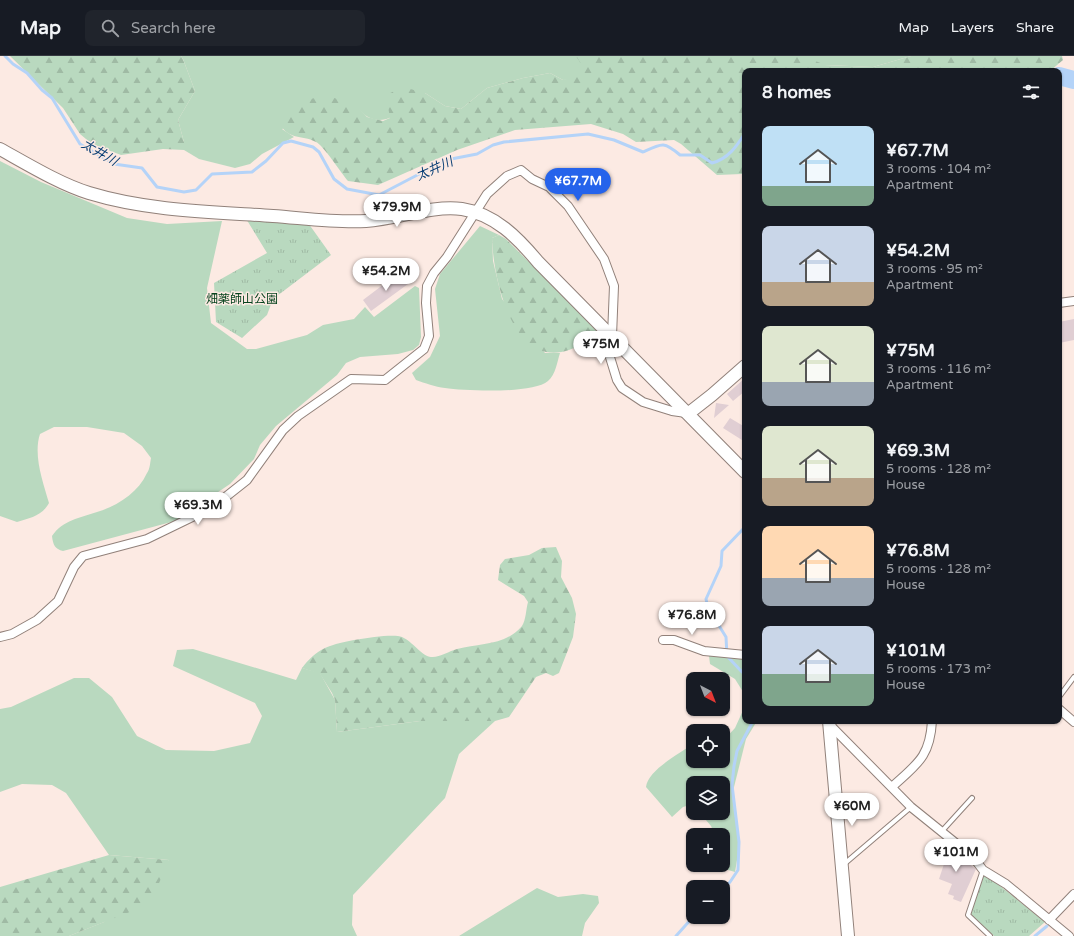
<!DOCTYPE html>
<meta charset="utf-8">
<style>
:root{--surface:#171b24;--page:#20242c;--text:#f1f3f6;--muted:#9ea1a6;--line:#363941;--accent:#2563eb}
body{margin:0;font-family:"Varela Round","Noto Sans JP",sans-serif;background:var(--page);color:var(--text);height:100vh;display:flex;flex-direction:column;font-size:15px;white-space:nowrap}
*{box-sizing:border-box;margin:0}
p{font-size:13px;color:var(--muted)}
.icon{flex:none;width:22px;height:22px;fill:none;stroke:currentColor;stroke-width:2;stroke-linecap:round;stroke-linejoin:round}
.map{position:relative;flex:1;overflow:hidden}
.details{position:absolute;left:742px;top:12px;width:320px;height:656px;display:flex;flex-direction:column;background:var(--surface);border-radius:8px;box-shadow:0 1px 3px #0004}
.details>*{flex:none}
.needle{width:26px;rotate:138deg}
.fabs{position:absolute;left:686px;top:616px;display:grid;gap:8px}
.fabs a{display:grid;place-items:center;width:44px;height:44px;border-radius:8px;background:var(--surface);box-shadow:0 1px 3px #0004;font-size:20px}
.price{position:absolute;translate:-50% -34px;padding:0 9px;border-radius:14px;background:#fff;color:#222;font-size:13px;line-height:26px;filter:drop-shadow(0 1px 2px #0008)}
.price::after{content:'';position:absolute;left:50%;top:24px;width:12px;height:9px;margin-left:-6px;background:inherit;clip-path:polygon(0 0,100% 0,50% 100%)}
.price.selected{background:var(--accent);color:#fff}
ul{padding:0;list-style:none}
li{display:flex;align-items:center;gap:12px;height:100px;padding:0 20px}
li span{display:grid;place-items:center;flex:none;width:112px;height:80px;border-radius:8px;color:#555}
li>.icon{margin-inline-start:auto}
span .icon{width:48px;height:48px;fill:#fffc;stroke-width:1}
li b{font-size:17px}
h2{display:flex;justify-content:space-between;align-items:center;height:48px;padding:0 20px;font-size:17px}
header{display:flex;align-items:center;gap:24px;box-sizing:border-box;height:56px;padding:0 20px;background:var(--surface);border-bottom:1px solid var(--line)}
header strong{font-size:19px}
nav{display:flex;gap:22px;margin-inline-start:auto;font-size:14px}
.search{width:280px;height:36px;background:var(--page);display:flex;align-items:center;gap:10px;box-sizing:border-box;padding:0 14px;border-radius:8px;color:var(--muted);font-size:15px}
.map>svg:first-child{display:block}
.green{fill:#b9d9bf}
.forest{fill:url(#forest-firs)}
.park{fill:url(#park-tufts)}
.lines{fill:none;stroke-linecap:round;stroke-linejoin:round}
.stream{stroke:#b4d3f8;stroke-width:3}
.river{stroke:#b4d3f8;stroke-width:18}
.building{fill:#e0ced3}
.lane-casing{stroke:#91817a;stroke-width:6}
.street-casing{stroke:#91817a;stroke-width:10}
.secondary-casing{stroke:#91817a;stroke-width:14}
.lane{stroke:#fff;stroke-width:4}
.street{stroke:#fff;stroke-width:8}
.secondary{stroke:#fff;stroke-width:12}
.labels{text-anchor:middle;stroke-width:3;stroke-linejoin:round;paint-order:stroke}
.park-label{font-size:12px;fill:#06431e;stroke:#fceae3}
.water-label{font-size:13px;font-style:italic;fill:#0a3f75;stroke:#fceae3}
</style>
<header>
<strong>Map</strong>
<div class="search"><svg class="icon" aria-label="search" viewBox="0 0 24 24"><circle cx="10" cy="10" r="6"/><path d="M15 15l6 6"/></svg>Search here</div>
<nav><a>Map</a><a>Layers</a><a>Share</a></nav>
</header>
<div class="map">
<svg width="1074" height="880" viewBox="0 0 1074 880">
<defs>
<pattern id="forest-firs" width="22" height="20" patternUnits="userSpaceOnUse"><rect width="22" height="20" fill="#b9d9bf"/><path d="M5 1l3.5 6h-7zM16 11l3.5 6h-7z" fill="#9fbaa4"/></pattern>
<pattern id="park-tufts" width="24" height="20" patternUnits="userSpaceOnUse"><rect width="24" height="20" fill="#b9d9bf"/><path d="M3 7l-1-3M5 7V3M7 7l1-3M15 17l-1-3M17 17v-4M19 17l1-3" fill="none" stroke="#9fbaa4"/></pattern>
</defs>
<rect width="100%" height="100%" fill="#fceae3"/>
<path class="green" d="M181,0H911L873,11L825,9L563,24L550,17L523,22L487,32L461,53L445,50L425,37C409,49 389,72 368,61C364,59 360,54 356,50L282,73L294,81L262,98L250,108L235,112L199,103L184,94V86L178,64L195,35L183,3Z
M0,105L41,126L127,162L167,168L222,165L207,232L211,267L247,293H256L307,279L323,269L354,263L365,251L374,261L415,230L419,232L421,281L419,289L413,294L398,298L360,301L346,307L337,319L276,370L260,389L254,403L230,428L175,465L63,495C55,493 53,489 52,480C63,464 80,462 97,456C117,450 138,437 147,417C150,413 150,407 151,402L142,390L124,377L87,371H54L40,378C33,399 43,426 49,447C42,460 30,462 17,466L0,460Z
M480,170L499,179L492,182L493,205L502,243L545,297H560C557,306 556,318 548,325C533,338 466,335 445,332C435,331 425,327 416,324L412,317L430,301L440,280L435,233L440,218Z
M193,593L296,624L302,612L320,617L335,644L337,676L420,665H495L459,698L445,742L353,839L352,869L357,880H69L104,866L169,804L109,799L66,737L52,729L22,728L0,736V653L11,651L74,622H89L112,641L137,680L166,694L214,695L250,687L262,660L255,647L173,610L177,594Z
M709,600H745V639L735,623L710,608Z
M745,650V665H757L746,683L732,739L740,786L735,816L728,814L723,795V779H715L711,770L700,757H723V727H693V751L690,749L683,751L672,761L646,731C648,714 679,698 693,688V705H723V685L735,672Z
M537,832L558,841L583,838L598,840L599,847L585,867L582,880H459Z"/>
<path class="forest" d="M10,0H181L183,3L195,35L178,64L184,86V94L163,93L121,99L92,88L80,78L63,52Z
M575,0H804L825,9L873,11L911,0H1062L1063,4L1050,15H745V117L742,118L717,119L681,88L674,84L636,86L623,78L591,68L515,74L457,94L378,129L348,125C342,118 323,89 316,86C301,78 288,85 279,66L282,59L303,45L326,39L357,50L367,61L383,65L390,62L386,39L403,31L425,37L445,50L461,53L487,32L523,22L550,17L563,24L578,20C582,11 582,6 575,0Z
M499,179L506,183L596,273V280C589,288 579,290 569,294C512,314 493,221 492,182Z
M556,491L562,505L561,521L572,542L576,558L573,581L559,617L553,620L546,617L536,621L509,661L495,665H420L337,676L335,644L332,637L320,618L302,612C308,604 316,596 325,592C335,586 392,576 402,581C412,585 423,601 431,601C439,602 449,595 457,593C480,587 505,590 522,570C526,564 526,553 528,546L524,540L498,524L500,509L505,503L529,499L542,492Z
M109,799L169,804L150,848L69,880H0V831Z"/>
<path class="park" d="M245,161L306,164L331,199L273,243L267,259L242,282L216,266L214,227L267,197Z
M984,817L1045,866L1029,880H994L971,859V852Z"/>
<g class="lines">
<path class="stream" d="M5,0L13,8L27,17L42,34L52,42L80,88L114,108L142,112L157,131L184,136L196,134L212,118L252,116L266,105L283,87L291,85L313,91L319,96L334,123L347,133L379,139L446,104L477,98L493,89L504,86L588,78L614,84L643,96C662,87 664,85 680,99H700L712,107C728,103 737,90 745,77
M745,397V407
M745,471L722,495L721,510L706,543L708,552L726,581L727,600L742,616L745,617
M723,833L730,826L738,814L739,786L732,729L734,710L737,695L753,665
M676,880L693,861
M1035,880L1047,870"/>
<path class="river" d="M1059,20L1074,24"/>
</g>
<path class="building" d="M400,216L408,228L371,255L363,244Z
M1074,263V284L1059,287V266Z
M745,322V335L733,345L727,338Z
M716,347L729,349L714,362Z
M730,362L745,371V380L742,384L723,372Z
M946,789L954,793L953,796L969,805V808L976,813L961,846L953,843L954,840L948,838L952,828L939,823L945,805L941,804Z"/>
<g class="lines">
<defs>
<path id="lane" d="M1059,641L1074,621
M942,775L972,742
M843,809L911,751
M983,814L968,859L990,880"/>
<path id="street" d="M1059,247L1074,245
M0,581L12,578L37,564L58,545L74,511L83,500L147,483L213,451L247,424L283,374L298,360L351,323L385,324L424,293L429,280L426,247L427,230L434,217L447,201L487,138L507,120L521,114L532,123L549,131L568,150L604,203L614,230L612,280L609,298L617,324L622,332L643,346L672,355L686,357
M663,584H674L704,595L745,599
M1059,653L1074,666
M830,669L911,751L973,801L983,814L1006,828L1069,880
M893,730C917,708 930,701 932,665
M1049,864L1074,838"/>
<path id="secondary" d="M0,93C27,108 60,128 89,137C148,155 212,156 273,160C302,162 337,167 366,165C398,163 431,149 462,153C495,158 518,182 538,206L745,416
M689,357L712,339L745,310
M829,665L848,880"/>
</defs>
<use href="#lane" class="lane-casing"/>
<use href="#street" class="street-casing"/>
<use href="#secondary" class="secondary-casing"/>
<use href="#lane" class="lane"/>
<use href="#street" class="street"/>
<use href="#secondary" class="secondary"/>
</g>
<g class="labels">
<g class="park-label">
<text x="242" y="247">畑薬師山公園</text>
</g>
<g class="water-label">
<text transform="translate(100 96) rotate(30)" y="5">太井川</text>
<text transform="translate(434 112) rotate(-24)" y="5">太井川</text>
</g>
</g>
</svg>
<div class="fabs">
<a><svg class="needle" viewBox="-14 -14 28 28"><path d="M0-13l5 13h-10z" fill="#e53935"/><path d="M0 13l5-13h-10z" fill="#9ea1a6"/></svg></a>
<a><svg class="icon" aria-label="locate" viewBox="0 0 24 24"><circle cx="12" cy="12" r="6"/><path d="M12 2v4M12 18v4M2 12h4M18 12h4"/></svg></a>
<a><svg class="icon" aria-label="layers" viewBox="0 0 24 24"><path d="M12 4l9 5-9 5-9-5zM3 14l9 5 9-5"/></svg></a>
<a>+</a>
<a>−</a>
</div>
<b class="price selected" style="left:578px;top:146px">¥67.7M</b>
<b class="price" style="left:397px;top:172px">¥79.9M</b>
<b class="price" style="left:386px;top:236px">¥54.2M</b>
<b class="price" style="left:601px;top:309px">¥75M</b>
<b class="price" style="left:198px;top:470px">¥69.3M</b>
<b class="price" style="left:692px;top:580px">¥76.8M</b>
<b class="price" style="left:852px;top:771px">¥60M</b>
<b class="price" style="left:956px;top:817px">¥101M</b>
<section class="details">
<h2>8 homes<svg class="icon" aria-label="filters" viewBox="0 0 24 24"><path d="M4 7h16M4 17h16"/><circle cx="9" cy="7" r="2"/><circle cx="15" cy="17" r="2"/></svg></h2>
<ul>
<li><span style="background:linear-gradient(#bfe0f5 75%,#7fa58c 0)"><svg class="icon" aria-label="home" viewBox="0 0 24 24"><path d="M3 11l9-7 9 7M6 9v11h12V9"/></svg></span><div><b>¥67.7M</b><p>3 rooms · 104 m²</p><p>Apartment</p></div></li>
<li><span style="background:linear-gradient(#c9d6e8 70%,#b9a48a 0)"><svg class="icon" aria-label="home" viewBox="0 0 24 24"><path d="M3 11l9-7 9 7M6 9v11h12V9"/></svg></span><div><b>¥54.2M</b><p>3 rooms · 95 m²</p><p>Apartment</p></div></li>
<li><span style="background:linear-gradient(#dfe7d0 70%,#9aa5b1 0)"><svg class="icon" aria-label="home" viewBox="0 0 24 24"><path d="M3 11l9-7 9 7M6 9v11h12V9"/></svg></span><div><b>¥75M</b><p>3 rooms · 116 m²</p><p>Apartment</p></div></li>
<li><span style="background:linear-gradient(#dfe7d0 65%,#b9a48a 0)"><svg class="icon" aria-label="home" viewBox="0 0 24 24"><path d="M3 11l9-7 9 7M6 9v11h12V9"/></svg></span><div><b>¥69.3M</b><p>5 rooms · 128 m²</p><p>House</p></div></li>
<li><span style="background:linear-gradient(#ffd9b3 65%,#9aa5b1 0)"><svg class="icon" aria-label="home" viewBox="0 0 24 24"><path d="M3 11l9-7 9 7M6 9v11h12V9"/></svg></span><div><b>¥76.8M</b><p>5 rooms · 128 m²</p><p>House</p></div></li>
<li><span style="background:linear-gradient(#c9d6e8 60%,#7fa58c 0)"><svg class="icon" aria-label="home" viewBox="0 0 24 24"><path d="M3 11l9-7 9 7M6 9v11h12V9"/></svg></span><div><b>¥101M</b><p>5 rooms · 173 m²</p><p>House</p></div></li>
</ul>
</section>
</div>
